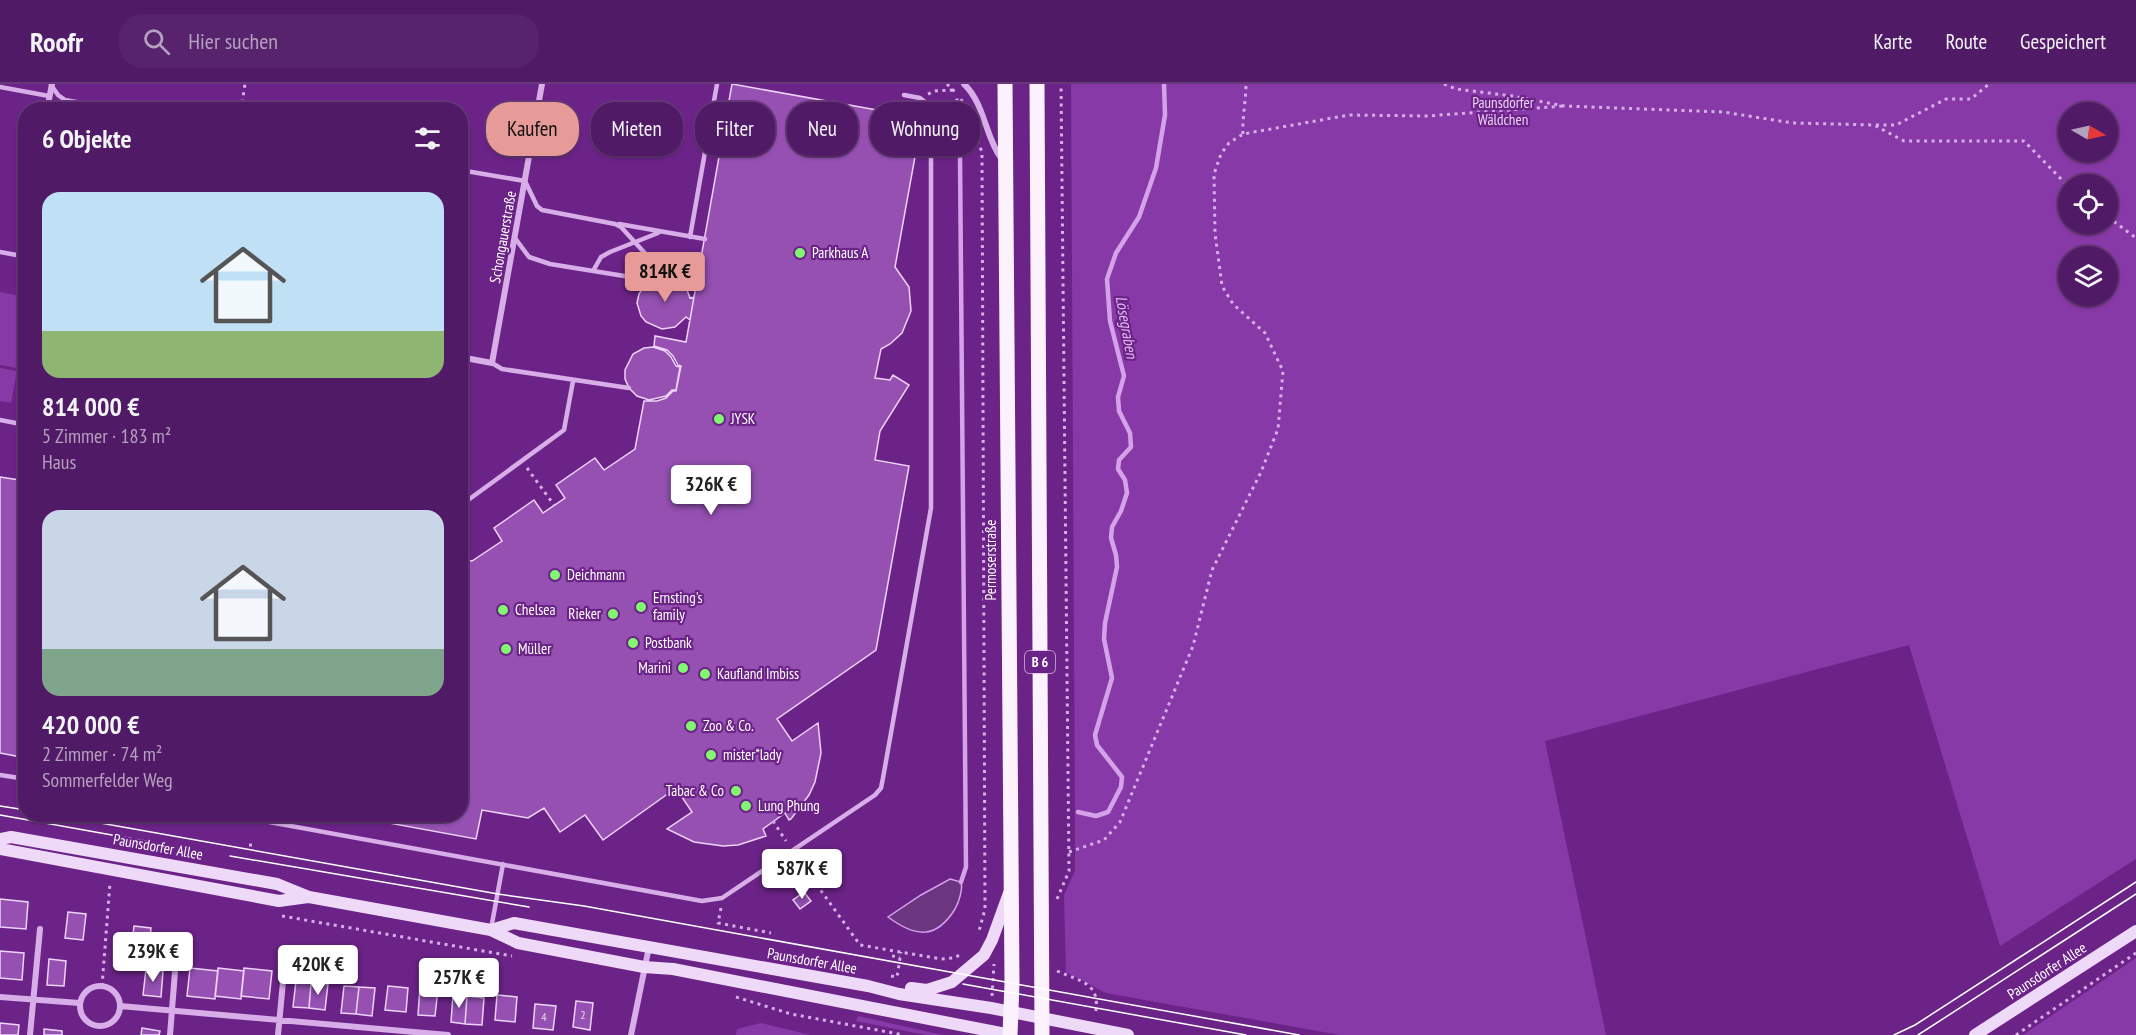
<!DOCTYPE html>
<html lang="de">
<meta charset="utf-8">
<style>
:root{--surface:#511a66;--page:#57236c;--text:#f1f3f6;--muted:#b4a1bf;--line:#67387a;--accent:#e69b98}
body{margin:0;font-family:"PT Sans Narrow",sans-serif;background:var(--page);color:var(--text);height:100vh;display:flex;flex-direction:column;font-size:22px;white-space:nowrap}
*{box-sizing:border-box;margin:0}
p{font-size:20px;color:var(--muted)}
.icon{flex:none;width:33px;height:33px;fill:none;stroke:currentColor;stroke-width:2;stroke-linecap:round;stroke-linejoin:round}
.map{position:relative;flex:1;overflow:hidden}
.sheet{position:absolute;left:18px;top:18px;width:450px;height:720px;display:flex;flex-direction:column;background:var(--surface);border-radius:24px;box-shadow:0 2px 4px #0004,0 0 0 2px var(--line)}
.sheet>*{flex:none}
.guide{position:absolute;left:486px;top:18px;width:570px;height:54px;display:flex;gap:12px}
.needle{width:39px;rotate:99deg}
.fabs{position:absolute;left:2058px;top:18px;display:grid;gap:12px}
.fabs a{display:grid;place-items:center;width:60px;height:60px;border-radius:50%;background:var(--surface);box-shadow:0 2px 4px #0004,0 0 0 2px var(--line);font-size:30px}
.price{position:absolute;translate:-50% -51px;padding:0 14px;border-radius:6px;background:#fff;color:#222;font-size:20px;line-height:39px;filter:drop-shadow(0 2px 3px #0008)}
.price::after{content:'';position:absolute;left:50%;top:36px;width:18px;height:14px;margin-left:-9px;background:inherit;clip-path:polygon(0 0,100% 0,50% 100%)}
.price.selected{background:var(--accent);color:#111}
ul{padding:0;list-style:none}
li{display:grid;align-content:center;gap:12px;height:318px;padding:0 24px}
li span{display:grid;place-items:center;height:186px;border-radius:18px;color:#555}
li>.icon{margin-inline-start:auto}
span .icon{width:108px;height:108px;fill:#fffc;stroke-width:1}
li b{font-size:26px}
h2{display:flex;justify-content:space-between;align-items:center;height:72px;padding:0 24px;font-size:26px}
.tag{padding:0 21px;border-radius:24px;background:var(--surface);box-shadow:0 2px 4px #0004,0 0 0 2px var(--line);font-size:21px;line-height:54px}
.tag.selected{background:var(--accent);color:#111}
header{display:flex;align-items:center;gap:36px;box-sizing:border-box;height:84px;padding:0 30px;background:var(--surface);border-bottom:2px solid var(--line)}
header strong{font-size:28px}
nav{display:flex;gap:33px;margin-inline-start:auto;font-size:21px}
.search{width:420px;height:54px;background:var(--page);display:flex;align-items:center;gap:15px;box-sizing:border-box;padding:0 21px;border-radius:24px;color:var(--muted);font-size:22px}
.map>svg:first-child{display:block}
.green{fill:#873aa7;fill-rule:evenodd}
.water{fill:#6c3580;stroke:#d5a2ea;stroke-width:1.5}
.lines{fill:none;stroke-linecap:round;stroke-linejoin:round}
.stream{stroke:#d5a2ea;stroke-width:4.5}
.building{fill:#9550b2;stroke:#ecd3f7;stroke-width:1.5}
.path{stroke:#d8aee9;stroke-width:3;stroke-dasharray:3 4.5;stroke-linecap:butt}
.lane{stroke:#d8aee9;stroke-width:4.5}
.street{stroke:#d8aee9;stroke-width:6}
.secondary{stroke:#efd9f8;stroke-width:12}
.primary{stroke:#fbf2fe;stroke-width:15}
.tram{stroke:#fff;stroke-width:1.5}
.poi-dot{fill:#82f571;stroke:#6c2388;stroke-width:2}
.labels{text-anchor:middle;stroke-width:4.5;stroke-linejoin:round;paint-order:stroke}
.number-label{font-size:12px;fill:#e4d3ec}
.shield{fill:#6c2388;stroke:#d3bddb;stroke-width:1.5}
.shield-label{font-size:14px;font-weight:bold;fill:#fff}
.park-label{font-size:15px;fill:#ecd3f7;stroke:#6c2388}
.street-label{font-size:15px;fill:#fff;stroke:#6c2388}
.poi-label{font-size:15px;fill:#fff;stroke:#6c2388;text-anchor:start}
.water-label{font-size:16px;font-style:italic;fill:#e1baf1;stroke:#6c2388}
</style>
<header>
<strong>Roofr</strong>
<div class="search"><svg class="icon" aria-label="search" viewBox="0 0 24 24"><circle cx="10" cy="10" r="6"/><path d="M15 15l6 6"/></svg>Hier suchen</div>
<nav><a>Karte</a><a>Route</a><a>Gespeichert</a></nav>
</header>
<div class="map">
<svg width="2136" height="951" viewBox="0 0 2136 951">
<rect width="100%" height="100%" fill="#6c2388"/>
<path class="green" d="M1071,0H2136V775L2000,862L1909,561L1545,657L1606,951H1340L1106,909L1066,888L1064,811L1075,787V743ZM2068,28H2108V68H2068ZM2108,100V140H2068V100ZM2108,172V212H2068V172Z
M0,208L25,213V241L17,284L0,281Z
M0,284L17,287L11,319L0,317Z
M2136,874V951H2023Z
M858,932L943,951H926L856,937Z
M761,939L810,951H736L737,945Z"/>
<path class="water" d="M950,795L961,798C963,805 959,818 955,825C936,856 915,853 888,833L921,811Z"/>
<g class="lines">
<path class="stream" d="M958,36L960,72L966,783L961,798
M1078,728L1096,732L1108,728L1121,703L1122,693L1097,661L1095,651L1112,594L1104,555L1105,539L1117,483L1116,471L1111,454L1112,443L1121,427L1127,409L1125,396L1118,385L1119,376L1131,363L1130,349L1119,327L1118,313L1124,292L1110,237L1107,195L1116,169L1139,133L1156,84L1165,31L1164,0"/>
</g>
<path class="building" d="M732,0L922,34L895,183L909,203L911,227L902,249L890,260L881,265L875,294L890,296L893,291L909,301L880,347L875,376L909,382L876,566L777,635L792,657L818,639L821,669L815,698L809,711L791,735L789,736L785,729L763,745L766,752L738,761L723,762L694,758L667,745L692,728L676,704L603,756L585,731L560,748L544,724L528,734L482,726L476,755L340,730H460V475L472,477L502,457L494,444L534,416L543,429L565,414L556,401L595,374L604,386L635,365L644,317H657L666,314L673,307H676L681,282L678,281L673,272L667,266L654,262L655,252L686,258Z
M666,192L678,196L687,206L690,214L694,213L690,236L686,233L675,243L662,245L646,238L641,232L637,219L639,210L646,199L653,194Z
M653,263L665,267L671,273L676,282L680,283L676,306H672L666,312L649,316L637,312L629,304L625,295V286L633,270L644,264Z
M0,393L26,397V674L0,669Z
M804,808L811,817L800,825L793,816Z
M0,815L28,818L26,845L0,843Z
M68,828L86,830L83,856L65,854Z
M134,842L151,844L148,871L131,869Z
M0,867L24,869L22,896L0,894Z
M49,875L66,877L64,902L47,901Z
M190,884L218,887L215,915L187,912Z
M218,884L244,887L241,915L215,912Z
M244,884L272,887L269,915L241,912Z
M146,885L163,887L161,913L143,911Z
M296,897L311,899L309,924L293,923Z
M311,899L328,900L325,926L309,924Z
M344,902L359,903L356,930L341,929Z
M388,902L408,904L406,928L385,926Z
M359,903L375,904L372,932L356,930Z
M420,903L438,905L435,932L418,931Z
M453,911L467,912L465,940L451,938Z
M497,911L517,913L515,938L495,936Z
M467,912L484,914L482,941L465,940Z
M576,917L593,919L590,946L573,943Z
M535,920L556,922L553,946L533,944Z
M0,939L19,941L18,951H0Z
M142,944L160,947L159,951H141Z
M44,945L62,947V951H44Z"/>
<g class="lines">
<path class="path" d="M947,0L957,10
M1444,0L1456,5L1512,12L1564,22L1723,28L1793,39L1874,41L1904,57H2024L2068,102
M928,10L935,7L953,6
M961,15L982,68L985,825L979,847
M941,20L961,15
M241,26L245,0
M1876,41H1896L1946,15H1971L1989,0
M1243,50C1242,34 1246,17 1246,0
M2108,133L2136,154
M527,384L554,421
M106,736L113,737
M773,737L786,757
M249,761H254
M1069,768L1104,756L1120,738L1193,562L1212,486L1261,388L1278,345L1283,287L1265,249L1233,220L1222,202L1215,149L1214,90L1221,70L1229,59L1243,50L1349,31L1427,32L1564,22
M799,776L860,861L941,875L953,874L962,870
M1057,815L1069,787L1061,0
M721,824L718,839L771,849
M282,832L512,872
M892,872L900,873
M1057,887C1082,898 1102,899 1095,932
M891,892L897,893L901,868
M102,902L110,799
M992,912L994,880
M736,913L791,930L904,951
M2016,951L2136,869"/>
<path class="lane" d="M51,1L58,11L65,16L120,26
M0,3L49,12
M460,86L525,97L537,122L542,126L615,140L621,143L652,177L668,181L684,190V202
M619,140L705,155
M690,153L717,0
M515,154L529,173L550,180L649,196
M0,168L22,172
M593,187L601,173L610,168L658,149
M492,279L502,285L629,304
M0,336L26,341
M460,418L464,419L564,346L573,297
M0,691L26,695
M225,730L702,817L722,814L875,711L881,704L883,694L931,424V23L920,14L904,11
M491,845L503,780"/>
<path class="street" d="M964,0C985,20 985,53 1001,74
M47,26L52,0
M26,143L22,172L26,183
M460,273L492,279L542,0
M80 922a20 20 0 1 1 40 0a20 20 0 1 1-40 0Z
M0,913L79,919
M120,922L448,951
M30,951L40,845
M170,951L176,875
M278,951L286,866
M631,951L649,863"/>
<path class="secondary" d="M0,755L11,753L277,800L309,813L491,846L518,859L644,883L673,885L1011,951
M0,765L279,817L308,813
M491,846L514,839L868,902L899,910L991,924L1128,951
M911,904L927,906L952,898L984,871L992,856L1009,809
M1975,951L2136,847"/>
<path class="primary" d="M1005,0L1012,899L1010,951
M1037,0L1042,951"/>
<path class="tram" d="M0,722L26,726
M50,730L498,810L584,822L1299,951
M0,731L151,758
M230,772L529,823
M963,900L1246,951
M1894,951L1915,941L2136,798
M1918,951L2136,810"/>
</g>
<g class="poi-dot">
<circle cx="800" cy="169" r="6"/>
<circle cx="719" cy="335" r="6"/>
<circle cx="555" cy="491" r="6"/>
<circle cx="641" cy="523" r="6"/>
<circle cx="503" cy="526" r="6"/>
<circle cx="613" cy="530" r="6"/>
<circle cx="633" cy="559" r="6"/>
<circle cx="506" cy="565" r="6"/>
<circle cx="683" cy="584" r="6"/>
<circle cx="705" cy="590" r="6"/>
<circle cx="691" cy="642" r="6"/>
<circle cx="711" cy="671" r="6"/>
<circle cx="736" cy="707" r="6"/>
<circle cx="746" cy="722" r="6"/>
</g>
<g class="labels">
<g class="number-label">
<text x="583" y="935">2</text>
<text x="544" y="937">4</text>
</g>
<rect class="shield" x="1025" y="567" width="30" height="22" rx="4.5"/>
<g class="shield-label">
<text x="1040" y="583">B 6</text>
</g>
<g class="park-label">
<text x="1503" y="24">Paunsdorfer<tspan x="1503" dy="17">Wäldchen</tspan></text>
</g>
<g class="street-label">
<text transform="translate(503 153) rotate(-80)" y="5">Schongauerstraße</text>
<text transform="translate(991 476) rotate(-90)" y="5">Permoserstraße</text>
<text transform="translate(158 763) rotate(10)" y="5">Paunsdorfer Allee</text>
<text transform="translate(812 877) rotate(10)" y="5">Paunsdorfer Allee</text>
<text transform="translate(2047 887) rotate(-33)" y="5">Paunsdorfer Allee</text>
</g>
<g class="poi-label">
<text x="812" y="174">Parkhaus A</text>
<text x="731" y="340">JYSK</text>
<text x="567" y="496">Deichmann</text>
<text x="653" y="519">Ernsting's<tspan x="653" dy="17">family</tspan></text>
<text x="515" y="531">Chelsea</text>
<text x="601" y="535" text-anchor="end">Rieker</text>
<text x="645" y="564">Postbank</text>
<text x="518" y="570">Müller</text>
<text x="671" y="589" text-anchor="end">Marini</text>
<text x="717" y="595">Kaufland Imbiss</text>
<text x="703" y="647">Zoo &amp; Co.</text>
<text x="723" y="676">mister*lady</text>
<text x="724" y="712" text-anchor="end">Tabac &amp; Co</text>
<text x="758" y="727">Lung Phung</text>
</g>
<g class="water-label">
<text transform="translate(1127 243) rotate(80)" y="6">Lösegraben</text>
</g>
</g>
</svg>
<div class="fabs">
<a><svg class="needle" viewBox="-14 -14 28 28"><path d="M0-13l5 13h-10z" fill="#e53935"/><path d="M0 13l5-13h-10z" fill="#b4a1bf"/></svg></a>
<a><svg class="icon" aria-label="locate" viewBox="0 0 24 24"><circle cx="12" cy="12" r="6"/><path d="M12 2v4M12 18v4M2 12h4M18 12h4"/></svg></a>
<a><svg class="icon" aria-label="layers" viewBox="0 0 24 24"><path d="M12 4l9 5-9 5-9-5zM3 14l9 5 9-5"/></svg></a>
</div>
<b class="price selected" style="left:665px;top:219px">814K €</b>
<b class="price" style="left:711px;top:432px">326K €</b>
<b class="price" style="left:802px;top:816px">587K €</b>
<b class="price" style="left:153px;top:899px">239K €</b>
<b class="price" style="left:318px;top:912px">420K €</b>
<b class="price" style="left:459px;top:925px">257K €</b>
<div class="guide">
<a class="tag selected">Kaufen</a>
<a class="tag">Mieten</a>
<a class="tag">Filter</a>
<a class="tag">Neu</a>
<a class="tag">Wohnung</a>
</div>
<section class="sheet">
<h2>6 Objekte<svg class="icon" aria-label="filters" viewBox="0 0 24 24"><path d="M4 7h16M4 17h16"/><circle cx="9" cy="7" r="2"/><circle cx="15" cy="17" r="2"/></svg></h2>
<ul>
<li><span style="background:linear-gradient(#bfe0f5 75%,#8fb573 0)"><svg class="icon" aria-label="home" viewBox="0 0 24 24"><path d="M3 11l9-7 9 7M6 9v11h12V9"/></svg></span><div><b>814 000 €</b><p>5 Zimmer · 183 m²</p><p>Haus</p></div></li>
<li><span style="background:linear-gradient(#c9d6e8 75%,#7fa58c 0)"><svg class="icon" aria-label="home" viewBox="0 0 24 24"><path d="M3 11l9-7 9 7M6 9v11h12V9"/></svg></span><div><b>420 000 €</b><p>2 Zimmer · 74 m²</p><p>Sommerfelder Weg</p></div></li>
</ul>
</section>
</div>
